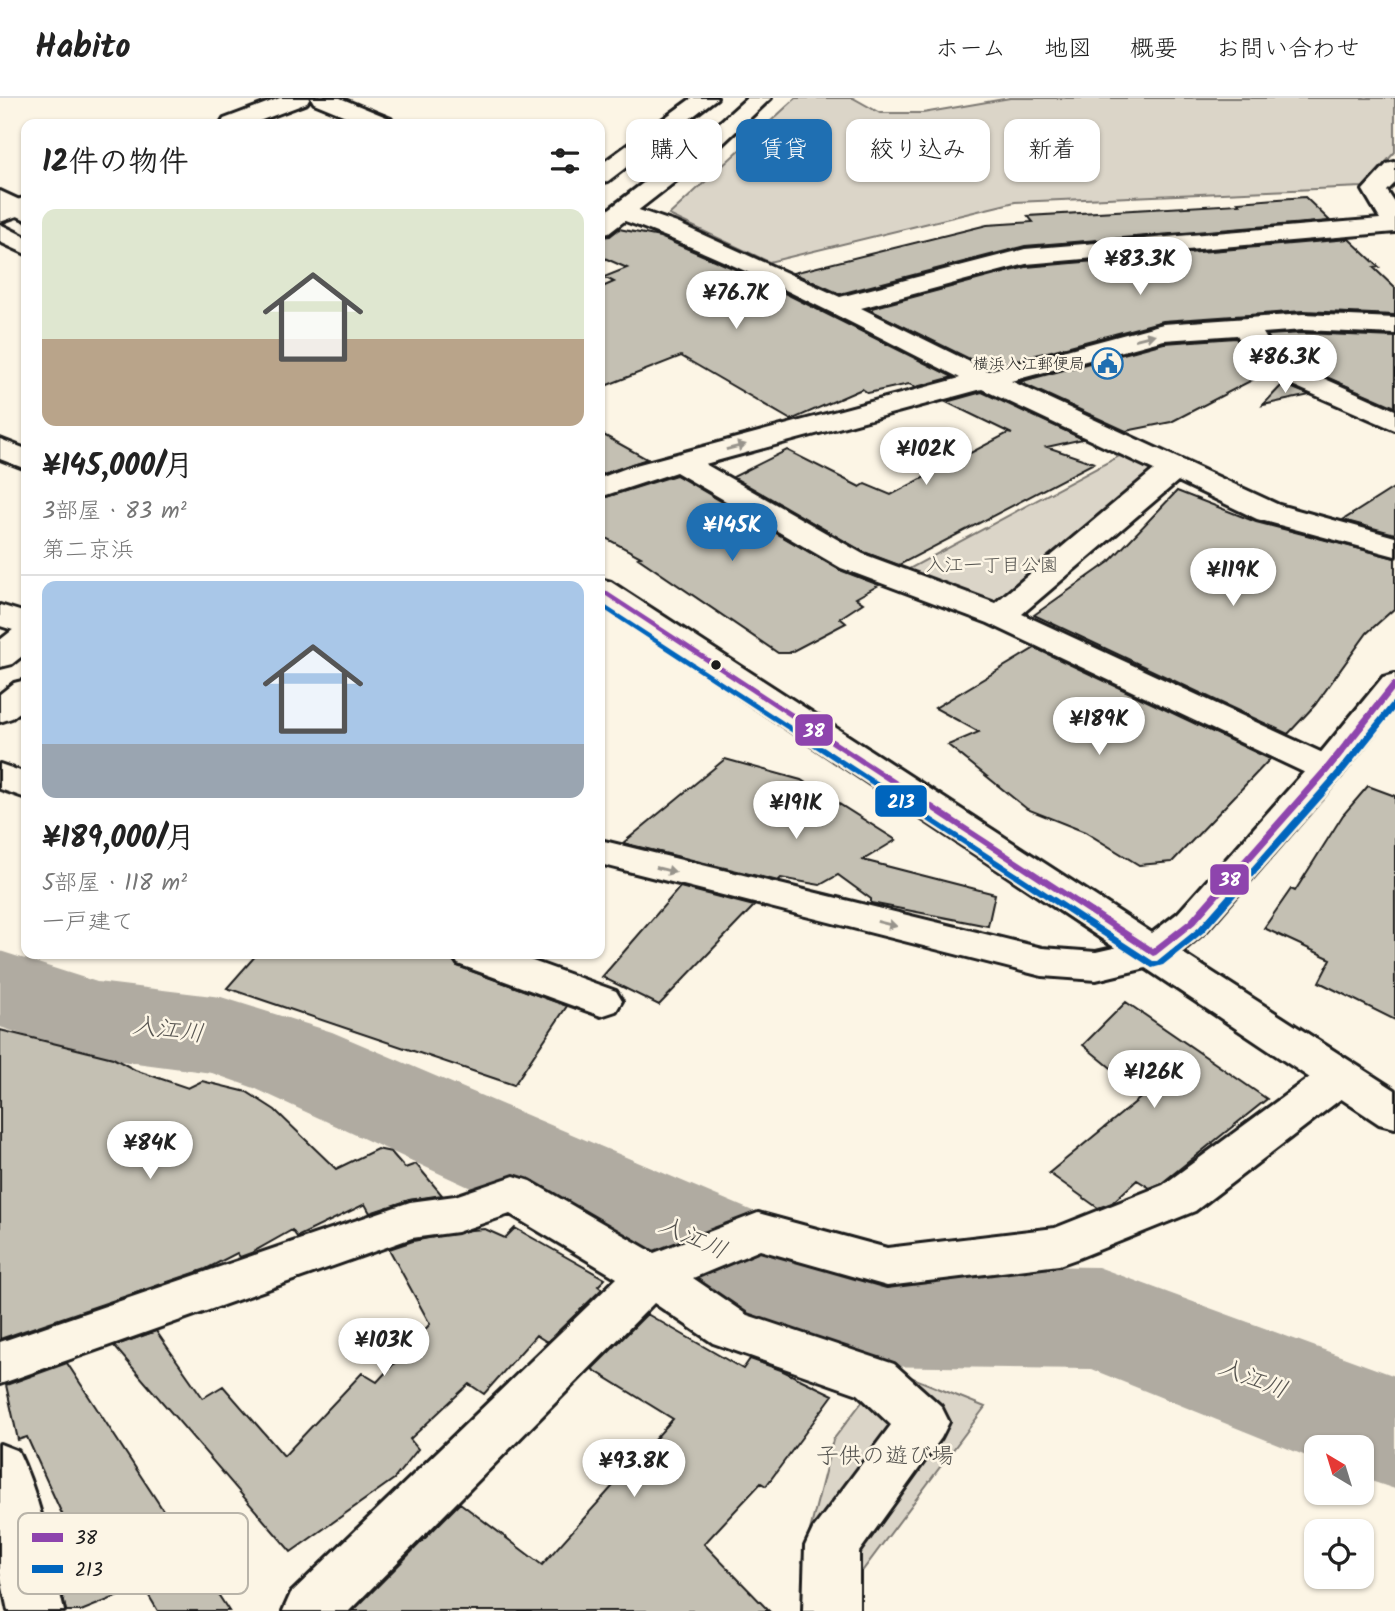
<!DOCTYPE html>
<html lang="ja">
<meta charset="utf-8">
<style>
:root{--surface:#fff;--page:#f2f2f2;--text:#222;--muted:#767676;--line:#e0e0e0;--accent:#1f6fb2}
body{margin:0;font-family:Kalam,"Klee One",sans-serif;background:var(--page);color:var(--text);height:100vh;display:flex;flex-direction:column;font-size:26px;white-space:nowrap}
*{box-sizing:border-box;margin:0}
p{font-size:23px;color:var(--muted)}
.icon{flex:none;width:38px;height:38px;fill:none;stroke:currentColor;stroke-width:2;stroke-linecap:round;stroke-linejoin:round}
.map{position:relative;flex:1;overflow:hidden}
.details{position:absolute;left:21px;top:21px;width:584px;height:840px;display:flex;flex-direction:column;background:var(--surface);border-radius:14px;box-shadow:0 2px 5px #0004}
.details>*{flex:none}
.hud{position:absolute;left:626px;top:21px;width:663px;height:63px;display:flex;gap:14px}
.needle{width:46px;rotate:322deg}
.controls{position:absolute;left:1304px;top:1337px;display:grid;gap:14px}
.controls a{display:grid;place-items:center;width:70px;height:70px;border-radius:14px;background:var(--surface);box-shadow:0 2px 5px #0004;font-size:35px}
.price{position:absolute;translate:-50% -60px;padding:0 16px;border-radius:24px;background:#fff;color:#222;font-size:23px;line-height:46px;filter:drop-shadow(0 2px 4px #0008)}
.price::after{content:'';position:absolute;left:50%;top:42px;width:21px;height:16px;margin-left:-10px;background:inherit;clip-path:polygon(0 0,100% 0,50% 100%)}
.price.selected{background:var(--accent);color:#fff}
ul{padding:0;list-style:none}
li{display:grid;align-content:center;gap:14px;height:371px;padding:0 21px}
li+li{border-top:2px solid var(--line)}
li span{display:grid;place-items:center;height:217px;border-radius:14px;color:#555}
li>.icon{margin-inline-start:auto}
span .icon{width:126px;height:126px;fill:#fffc;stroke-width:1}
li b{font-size:30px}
h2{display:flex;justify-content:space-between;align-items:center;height:84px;padding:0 21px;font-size:30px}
.tag{padding:0 24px;border-radius:14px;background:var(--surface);box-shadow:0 2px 5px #0004;font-size:24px;line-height:63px}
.tag.selected{background:var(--accent);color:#fff}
header{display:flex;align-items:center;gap:42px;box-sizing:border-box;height:98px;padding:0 35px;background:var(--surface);border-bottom:2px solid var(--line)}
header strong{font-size:33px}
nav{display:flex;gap:38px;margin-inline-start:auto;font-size:24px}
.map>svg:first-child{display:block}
.green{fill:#dbd5c8;stroke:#7c7872;stroke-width:2}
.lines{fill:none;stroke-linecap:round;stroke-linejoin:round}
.river{fill:#b0aba1;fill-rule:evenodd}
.building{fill:#c4c0b3;stroke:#1c1c1c;stroke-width:2}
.minor-casing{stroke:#1c1c1c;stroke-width:6}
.tertiary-casing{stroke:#1c1c1c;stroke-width:6}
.trunk-casing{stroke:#1c1c1c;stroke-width:6}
.minor{fill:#fcf5e5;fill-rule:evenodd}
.tertiary{fill:#fcf5e5;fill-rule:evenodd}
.trunk{fill:#fcf5e5;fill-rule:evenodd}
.bus-1-casing{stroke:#fcf5e5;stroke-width:5}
.bus-2-casing{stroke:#fcf5e5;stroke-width:5}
.bus-1{fill:#8e44ad;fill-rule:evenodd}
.bus-2{fill:#0065bd;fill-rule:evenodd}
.oneway{fill:#97938b}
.bus-dot{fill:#1c1c1c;stroke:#fcf5e5;stroke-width:2.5}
.labels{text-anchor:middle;stroke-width:5;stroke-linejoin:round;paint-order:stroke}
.far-poi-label{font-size:16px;fill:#1c1c1c;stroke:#fcf5e5;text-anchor:end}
.park-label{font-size:19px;fill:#555450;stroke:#fcf5e5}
.near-park-label{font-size:23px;fill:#555450;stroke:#fcf5e5}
.near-water-label{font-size:24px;font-style:italic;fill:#575551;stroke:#fcf5e5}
.key{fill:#fcf5e5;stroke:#b9b4a9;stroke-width:2}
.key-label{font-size:19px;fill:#1c1c1c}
.line-badge{stroke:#fcf5e5;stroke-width:2.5}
.badge-label{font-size:19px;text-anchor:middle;font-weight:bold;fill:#fff}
</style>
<header>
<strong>Habito</strong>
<nav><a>ホーム</a><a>地図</a><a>概要</a><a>お問い合わせ</a></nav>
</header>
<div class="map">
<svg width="1395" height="1513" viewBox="0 0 1395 1513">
<rect width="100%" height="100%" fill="#fcf5e5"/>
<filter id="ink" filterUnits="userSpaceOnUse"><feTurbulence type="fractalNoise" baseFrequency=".0143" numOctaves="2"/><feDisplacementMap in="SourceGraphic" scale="14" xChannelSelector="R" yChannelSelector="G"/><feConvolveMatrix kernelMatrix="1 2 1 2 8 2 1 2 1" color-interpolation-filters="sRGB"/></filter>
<g filter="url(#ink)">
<path class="green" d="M796,0H853L880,15H923L1010,0H1395V54L1363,89L1015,104L769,164L669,117Z
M1121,357L1145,367L1151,375L998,508L905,473Z
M888,1270L985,1309L857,1480L802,1464L833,1342Z"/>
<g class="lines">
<path class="river" d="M0,853L97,884L221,899L332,934L877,1166L1098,1169L1395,1278V1391L1362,1380V1349H1316V1362L1091,1271L868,1268L824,1253L254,990L212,975L90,959L0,929Z"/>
</g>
<path class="building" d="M1305,99L1330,123L1025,148L840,196L793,175L987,127L1033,124L1028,118L1240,106L1238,104Z
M619,131L660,139L742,174L953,279L916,289L909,286L868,295L862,291L791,322L681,258L600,290V190L614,184L604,179L627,170L600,158V139L610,138Z
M1349,141L1379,169L1374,170L1395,190V217L1303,213L1163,223L988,270L868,211L1026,169Z
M1303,235L1395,239V309L1301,268L1325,244L1290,262L1280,258L1267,237Z
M1236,240L1256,273L1262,277L1171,324L1126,333L1019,284L1164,245Z
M1283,286L1310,297L1263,307Z
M982,294L1083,341L1047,349L1094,365L899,467L864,454L733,379L787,352L860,389L865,386L891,397L1008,335L1012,336L946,304Z
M600,335L647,361L600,377Z
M676,377L840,472L879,487L856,500L863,505L840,520L846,525L789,555H778L638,460L641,459L600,437V401Z
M1395,389V436L1343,422Z
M1177,393L1256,424L1395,460V510L1367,535L1315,607L1288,636L1034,517L1109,464Z
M1035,550L1270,661L1172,764L1139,767L1085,734L1027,711L948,647L979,634L935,610Z
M725,661L801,682L896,742L863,762L995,796L988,828L871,805V801L838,777L820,787L781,780L778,783L623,745Z
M1368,688L1395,698V922L1319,884L1331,861L1264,830L1291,791L1295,793L1343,717Z
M680,789L754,808L659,907L602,879Z
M257,856H436L452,861L457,868L567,908L514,987L227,890Z
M1126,904L1267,1001L1162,1085L1150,1090L1137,1082L1112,1105L1098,1110L1049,1075L1144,997L1083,947Z
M0,932L113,960L135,972L188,990L202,983L247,994L275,1012L336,1071L377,1051L391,1054L405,1070L416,1066L442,1097L409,1102L370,1115L365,1106L297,1139L292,1132L251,1155L240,1159L237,1155L206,1171L0,1241Z
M515,1130L605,1181L598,1188L602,1191L547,1244L536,1237L484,1296L469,1286L410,1341L418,1351L394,1381L291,1454L114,1248L156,1233L203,1300L223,1288L284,1358L362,1275L377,1284L430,1226L389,1151L413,1143L471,1132L485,1131L505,1140Z
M647,1216L743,1271L750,1261L781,1272L833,1297L766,1388L761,1385L704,1446L769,1513H353L460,1405L542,1467L673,1321L592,1271Z
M67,1265L229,1513H158L143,1488L81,1513H66L48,1434L67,1427L27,1339L18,1342L6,1287Z"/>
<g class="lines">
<defs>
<path id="minor" d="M280,0H310L307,5L251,26H221L224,21Z
M311,0H340L391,21L394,26H365L314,5Z
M1395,64V85L1387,93L1395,105V134L1026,166L861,210L988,273L1163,226L1303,216L1395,220V236L1303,232L1263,235L1278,260L1395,312V332L1258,272L1237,237L1164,242L1011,283L1279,407L1395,439V458L1257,421L1178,383L1022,516L1340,663L1345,671L1340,679L1327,682L1314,679L988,525L841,470L676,374L600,399V380L632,368L960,280C847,223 733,161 614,119L610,114L614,109L622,107L630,109L677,125L840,199L1025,151L1380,121L1363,92L1387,66ZM982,291L1154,372L995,505L863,456L705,366Z
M26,99V115L0,124V108Z
M0,341L26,351V371L0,361Z
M0,507L26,515V536L0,528Z
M0,666L26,675V700L0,691Z
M600,742L1042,850L1096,854L1153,841L1167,845L1173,855L1167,865L1096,882L1042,878L600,766Z
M452,856H513L616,893L622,903L616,913L601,918L458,866Z
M1340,963L1355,968L1362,979L1355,990L1195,1113L1076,1161L1059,1167L887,1188L760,1152L693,1180L747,1217L894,1266L941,1308L949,1324L941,1340L859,1454V1513H803L805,1448L813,1431L891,1327L858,1296L713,1245L654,1205L349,1513H283L291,1495L617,1180L510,1116L457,1134L412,1140L0,1286V1244L410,1104L455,1098L514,1078L530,1083L654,1155L758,1115L887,1150L1055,1130L1163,1087L1325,968Z
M0,1346L18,1353C42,1403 51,1460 64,1513H8L0,1475Z"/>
<path id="tertiary" d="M0,93L26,105V122L0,110Z
M0,126L26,139V156L0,144Z
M600,481L611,484L1152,835L1178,815L1314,663L1383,579L1395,576V609L1340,679L1206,833L1181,854L1395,992V1030L1379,1026L600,506Z"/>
<path id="trunk" d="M692,0H717L608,83L600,85V67Z
M747,0H771L717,51L609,135L600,137V118L701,41Z
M26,528V555L12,566L0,569V542L14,531Z
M26,582V609L12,620L0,624V596L14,585Z"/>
</defs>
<use href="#minor" class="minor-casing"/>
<use href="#tertiary" class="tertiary-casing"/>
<use href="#trunk" class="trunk-casing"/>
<use href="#minor" class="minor"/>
<use href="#tertiary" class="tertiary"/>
<use href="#trunk" class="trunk"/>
<defs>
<path id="bus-1" d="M600,489L1153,850L1189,822L1324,669L1392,584H1395V591L1330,673L1195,826L1156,857L1153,858L600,494Z"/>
<path id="bus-2" d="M600,504L1153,863H1157L1198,830L1333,677L1392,604H1395V611L1339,681L1204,834L1163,867L1152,870L600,509Z"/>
</defs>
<use href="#bus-1" class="bus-1-casing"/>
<use href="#bus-2" class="bus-2-casing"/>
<use href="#bus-1" class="bus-1"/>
<use href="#bus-2" class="bus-2"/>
</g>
<defs><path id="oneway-solid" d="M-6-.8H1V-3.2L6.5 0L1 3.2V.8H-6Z" transform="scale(1.75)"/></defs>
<g class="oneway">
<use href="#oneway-solid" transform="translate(1145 239) rotate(-15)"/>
<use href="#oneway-solid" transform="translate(736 349) rotate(-15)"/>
<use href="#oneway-solid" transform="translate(666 772) rotate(14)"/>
<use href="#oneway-solid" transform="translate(887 826) rotate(14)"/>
</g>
</g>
<defs>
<symbol id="civic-ring" viewBox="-11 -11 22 22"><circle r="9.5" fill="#fcf5e5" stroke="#1f6fb2" stroke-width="1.5"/><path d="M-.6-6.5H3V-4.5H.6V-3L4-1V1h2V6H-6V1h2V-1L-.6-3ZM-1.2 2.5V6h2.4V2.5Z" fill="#1f6fb2"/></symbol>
</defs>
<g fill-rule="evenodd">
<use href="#civic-ring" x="1090" y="248" width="35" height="35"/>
</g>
<circle class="bus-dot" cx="716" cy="567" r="6"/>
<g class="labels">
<g class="far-poi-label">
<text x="1085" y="271">横浜入江郵便局</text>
</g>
<g class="park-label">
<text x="992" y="473">入江一丁目公園</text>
</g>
<g class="near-park-label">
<text x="885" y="1365">子供の遊び場</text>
</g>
<g class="near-water-label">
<text transform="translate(168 931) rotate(7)" y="8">入江川</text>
<text transform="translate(693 1139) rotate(24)" y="8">入江川</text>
<text transform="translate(1253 1280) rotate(21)" y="8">入江川</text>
</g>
</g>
<rect x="18" y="1415" width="230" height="81" rx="10" class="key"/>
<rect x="32" y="1435" width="31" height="9" fill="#8e44ad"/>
<rect x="32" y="1467" width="31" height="8" fill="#0065bd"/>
<g class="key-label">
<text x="75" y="1446">38</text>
<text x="75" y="1478">213</text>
</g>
<g class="line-badge">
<rect x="794" y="615" width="40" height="34" rx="7" fill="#8e44ad"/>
<rect x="874" y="686" width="54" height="34" rx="7" fill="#0065bd"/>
<rect x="1209" y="765" width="41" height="33" rx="7" fill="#8e44ad"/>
</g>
<g class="badge-label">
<text x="814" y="639">38</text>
<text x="901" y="710">213</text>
<text x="1230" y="788">38</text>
</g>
</svg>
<div class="controls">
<a><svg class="needle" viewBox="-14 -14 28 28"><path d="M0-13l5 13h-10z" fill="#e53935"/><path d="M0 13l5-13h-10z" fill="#767676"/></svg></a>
<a><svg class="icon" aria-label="locate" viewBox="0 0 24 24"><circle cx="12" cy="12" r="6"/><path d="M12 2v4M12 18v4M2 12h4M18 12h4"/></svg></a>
</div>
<b class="price" style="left:1140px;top:199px">¥83.3K</b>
<b class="price" style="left:736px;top:233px">¥76.7K</b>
<b class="price" style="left:1285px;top:297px">¥86.3K</b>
<b class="price" style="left:926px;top:389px">¥102K</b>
<b class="price selected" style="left:732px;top:465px">¥145K</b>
<b class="price" style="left:1233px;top:510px">¥119K</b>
<b class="price" style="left:1099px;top:659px">¥189K</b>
<b class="price" style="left:796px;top:743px">¥191K</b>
<b class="price" style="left:1154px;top:1012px">¥126K</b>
<b class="price" style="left:150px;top:1083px">¥84K</b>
<b class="price" style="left:384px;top:1280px">¥103K</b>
<b class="price" style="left:634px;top:1401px">¥93.8K</b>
<div class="hud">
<a class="tag">購入</a>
<a class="tag selected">賃貸</a>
<a class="tag">絞り込み</a>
<a class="tag">新着</a>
</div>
<section class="details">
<h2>12件の物件<svg class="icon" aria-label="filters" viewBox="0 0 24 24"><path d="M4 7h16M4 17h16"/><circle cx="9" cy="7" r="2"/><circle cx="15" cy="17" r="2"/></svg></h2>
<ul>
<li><span style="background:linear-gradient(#dfe7d0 60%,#b9a48a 0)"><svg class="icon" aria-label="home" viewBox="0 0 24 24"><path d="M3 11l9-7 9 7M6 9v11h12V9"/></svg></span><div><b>¥145,000/月</b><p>3部屋 · 83 m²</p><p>第二京浜</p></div></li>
<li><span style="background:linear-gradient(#a9c7e8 75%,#9aa5b1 0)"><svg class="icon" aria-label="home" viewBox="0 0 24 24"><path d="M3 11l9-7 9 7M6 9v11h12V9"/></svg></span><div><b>¥189,000/月</b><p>5部屋 · 118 m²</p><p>一戸建て</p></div></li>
</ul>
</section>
</div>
